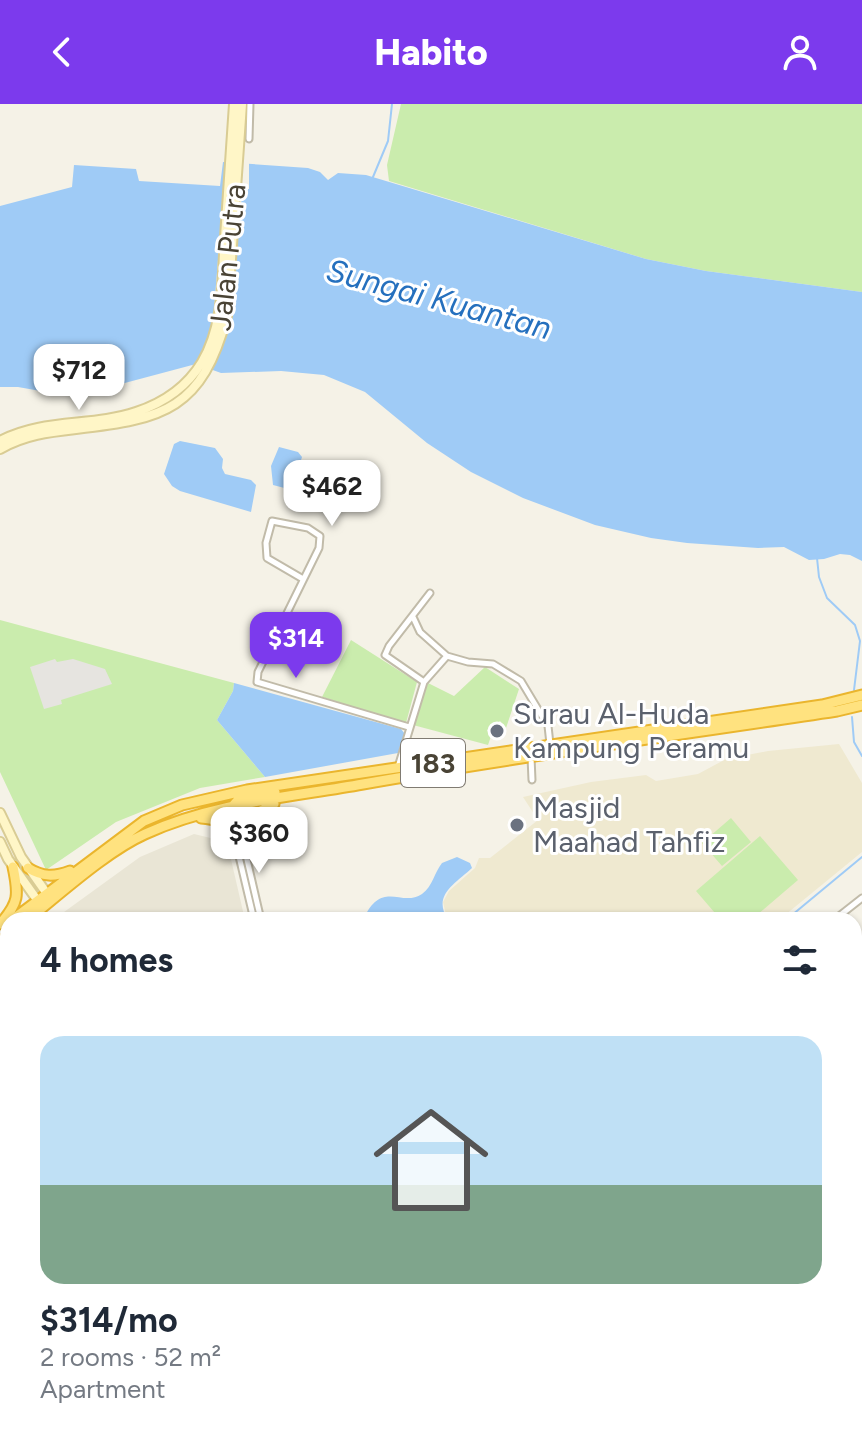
<!DOCTYPE html>
<meta charset="utf-8">
<style>
:root{--surface:#fff;--page:#f6f6f7;--text:#1f2937;--muted:#747a83;--line:#e0e1e3;--accent:#7c3aed}
body{margin:0;font-family:Figtree,sans-serif;background:var(--page);color:var(--text);height:100vh;display:flex;flex-direction:column;font-size:30px;white-space:nowrap}
*{box-sizing:border-box;margin:0}
p{font-size:26px;color:var(--muted)}
.icon{flex:none;width:44px;height:44px;fill:none;stroke:currentColor;stroke-width:2;stroke-linecap:round;stroke-linejoin:round}
.map{position:relative;flex:1;overflow:hidden}
.drawer{position:absolute;left:0px;top:808px;width:862px;height:538px;display:flex;flex-direction:column;background:var(--surface);border-radius:24px 24px 0 0;box-shadow:0 2px 6px #0004}
.drawer>*{flex:none}
.price{position:absolute;translate:-50% -68px;padding:0 18px;border-radius:16px;background:#fff;color:#222;font-size:26px;line-height:52px;filter:drop-shadow(0 2px 4px #0008)}
.price::after{content:'';position:absolute;left:50%;top:48px;width:24px;height:18px;margin-left:-12px;background:inherit;clip-path:polygon(0 0,100% 0,50% 100%)}
.price.selected{background:var(--accent);color:#fff}
ul{padding:0;list-style:none}
li{display:grid;align-content:center;gap:16px;height:424px;padding:0 40px}
li+li{border-top:2px solid var(--line)}
li span{display:grid;place-items:center;height:248px;border-radius:24px;color:#555}
li>.icon{margin-inline-start:auto}
span .icon{width:144px;height:144px;fill:#fffc;stroke-width:1}
li b{font-size:34px}
h2{display:flex;justify-content:space-between;align-items:center;height:96px;padding:0 40px;font-size:34px}
header{display:flex;justify-content:space-between;align-items:center;height:104px;padding:0 40px;background:var(--accent);color:#fff;font-size:36px;font-weight:800}
.map>svg:first-child{display:block}
.residential{fill:#e9e5d5}
.commercial{fill:#f8ebd1}
.education{fill:#efe9d0}
.green{fill:#caecad}
.parking{fill:#e6e4e0}
.water{fill:#9fcbf6}
.pier{fill:#f5f2e7}
.lines{fill:none;stroke-linecap:round;stroke-linejoin:round}
.stream{stroke:#9fcbf6;stroke-width:2}
.minor-casing{stroke:#c1bba9;stroke-width:9}
.secondary-casing{stroke:#d9cc94;stroke-width:12}
.trunk-casing{stroke:#eab52d;stroke-width:13}
.minor{stroke:#fff;stroke-width:5}
.secondary{stroke:#fff6c7;stroke-width:8}
.trunk{stroke:#ffe27f;stroke-width:9}
.worship-dot{fill:#6b7280;stroke:#fff;stroke-width:3}
.labels{text-anchor:middle;stroke-width:6;stroke-linejoin:round;paint-order:stroke}
.shield{fill:#fff;stroke:#807b72;stroke-width:2}
.shield-label{font-size:28px;font-weight:bold;fill:#494335}
.street-label{font-size:30px;fill:#494335;stroke:#fff}
.worship-label{font-size:30px;fill:#5b616d;stroke:#fff;text-anchor:start}
.water-label{font-size:32px;font-style:italic;fill:#2570be;stroke:#fff}
</style>
<header><svg class="icon" aria-label="back" viewBox="0 0 24 24"><path d="M15 5l-7 7 7 7"/></svg>Habito<svg class="icon" aria-label="person" viewBox="0 0 24 24"><circle cx="12" cy="8" r="4"/><path d="M4 21q1-7 8-7t8 7"/></svg></header>
<div class="map">
<svg width="862" height="1345" viewBox="0 0 862 1345">
<rect width="100%" height="100%" fill="#f5f2e7"/>
<path class="residential" d="M194,730L227,738L245,816H53L140,753Z
M8,853V1338H293L292,1345H0V860Z"/>
<path class="commercial" d="M8,852V1017L0,1020V859Z"/>
<path class="education" d="M839,640L862,679V748L779,816H549L544,813L537,816H450L446,811L443,798L449,787L475,764L479,754H490L538,716L523,693L591,678L646,671L656,677L698,670L726,655L768,647Z"/>
<path class="green" d="M401,0H862V188L706,167L646,155L389,77L387,61Z
M0,516L234,579L233,587L217,616L265,673L200,684L116,718L46,766L0,668Z
M351,536L417,578L406,619L322,593Z
M485,563L519,585L506,624L500,617L487,626L491,632L488,641L413,621L428,579L454,592Z
M731,714L751,738L722,762L702,739Z
M760,732L798,776L751,816H721L696,787Z"/>
<path class="parking" d="M55,555L57,558L73,555L105,565L112,580L61,596L62,600L44,605L30,563Z"/>
<path class="water" d="M223,58L308,64L320,68L328,76L338,69L366,71L646,155L706,167L862,188V457L850,451L840,450L824,455L809,456L784,443L758,444L687,439L651,434L595,421L523,394L471,368L427,339L365,288L324,271L281,267L221,269L196,260L121,280L67,288H46L18,283H0V102L72,83L74,61L136,65L139,77L220,82Z
M180,337L215,344L223,355L222,364L225,370L251,376L256,381L251,408L180,387L172,382L164,370L174,340Z
M279,343L298,348L302,353L292,386L273,381L271,362Z
M234,579L401,625L405,630L398,649L265,673L217,616L233,587Z
M457,753L470,759L472,764C455,780 432,791 448,816H363C382,774 401,804 422,790C433,782 434,769 442,759Z"/>
<path class="pier" d="M226,54L249,55V85H241L232,211L222,244L209,269L199,264L190,267L200,253L213,219Z"/>
<g class="lines">
<path class="stream" d="M373,73L388,37L392,0
M817,454L819,473L827,494L855,521L860,537L854,586
M852,613L854,638L862,652
M786,816L862,753"/>
<defs>
<path id="minor" d="M249,35L250,0
M303,475L267,454L266,439L272,417L308,424L320,432L319,444L258,568L257,578L409,623
M413,513L420,528L447,552L468,558L493,560L521,577L548,622L550,640
M424,578L385,551L389,542L430,489
M531,653L532,676
M398,663L424,578L447,552
M231,704L236,708L261,816
M231,705L229,710L254,816
M834,816L862,794
M0,862L8,854
M0,874L8,866
M0,881L8,905
M854,915L862,909
M854,934L862,950
M0,1005L8,1002
M0,1024L8,1020
M0,1067L8,1072
M854,1107L862,1120
M8,1125L3,1126L0,1131L3,1136L8,1137
M854,1166L862,1161
M0,1226L8,1260
M16,1338V1345
M138,1338L141,1345
M193,1338L195,1345
M364,1338L369,1345
M443,1338L448,1345
M498,1338L501,1345
M550,1338L554,1345
M262,1345L271,1338
M303,1345L304,1338
M387,1345L398,1338
M594,1345L605,1338"/>
<path id="secondary" d="M0,337C43,314 91,323 136,308C163,299 187,283 202,258C224,221 222,175 225,133C228,89 231,44 234,0
M0,345C24,331 49,328 76,325C165,315 202,305 227,212L242,0
M0,709L21,753L50,794
M0,738L8,755L40,800"/>
<path id="trunk" d="M231,704L239,695L275,688
M201,714C216,715 225,719 235,732
M242,734L255,710L274,700
M28,764C43,773 54,773 70,767
M12,816L144,717L182,701L247,686L822,601L862,591
M27,816C61,789 107,747 145,730C212,699 291,693 363,680C521,652 679,631 837,607L862,601
M0,820C19,799 19,791 13,763
M0,838L8,832"/>
</defs>
<use href="#minor" class="minor-casing"/>
<use href="#secondary" class="secondary-casing"/>
<use href="#trunk" class="trunk-casing"/>
<use href="#minor" class="minor"/>
<use href="#secondary" class="secondary"/>
<use href="#trunk" class="trunk"/>
</g>
<g class="worship-dot">
<circle cx="497" cy="627" r="8"/>
<circle cx="517" cy="721" r="8"/>
</g>
<g class="labels">
<rect class="shield" x="401" y="635" width="64" height="48" rx="6"/>
<g class="shield-label">
<text x="433" y="669">183</text>
</g>
<g class="street-label">
<text transform="translate(228 153) rotate(-84)" y="10">Jalan Putra</text>
</g>
<g class="worship-label">
<text x="513" y="620">Surau Al-Huda<tspan x="513" dy="34">Kampung Peramu</tspan></text>
<text x="533" y="714">Masjid<tspan x="533" dy="34">Maahad Tahfiz</tspan></text>
</g>
<g class="water-label">
<text transform="translate(439 195) rotate(15)" y="11">Sungai Kuantan</text>
</g>
</g>
</svg>
<b class="price" style="left:79px;top:308px">$712</b>
<b class="price" style="left:332px;top:424px">$462</b>
<b class="price selected" style="left:296px;top:576px">$314</b>
<b class="price" style="left:259px;top:771px">$360</b>
<section class="drawer">
<h2>4 homes<svg class="icon" aria-label="filters" viewBox="0 0 24 24"><path d="M4 7h16M4 17h16"/><circle cx="9" cy="7" r="2"/><circle cx="15" cy="17" r="2"/></svg></h2>
<ul>
<li><span style="background:linear-gradient(#bfe0f5 60%,#7fa58c 0)"><svg class="icon" aria-label="home" viewBox="0 0 24 24"><path d="M3 11l9-7 9 7M6 9v11h12V9"/></svg></span><div><b>$314/mo</b><p>2 rooms · 52 m²</p><p>Apartment</p></div></li>
</ul>
</section>
</div>
